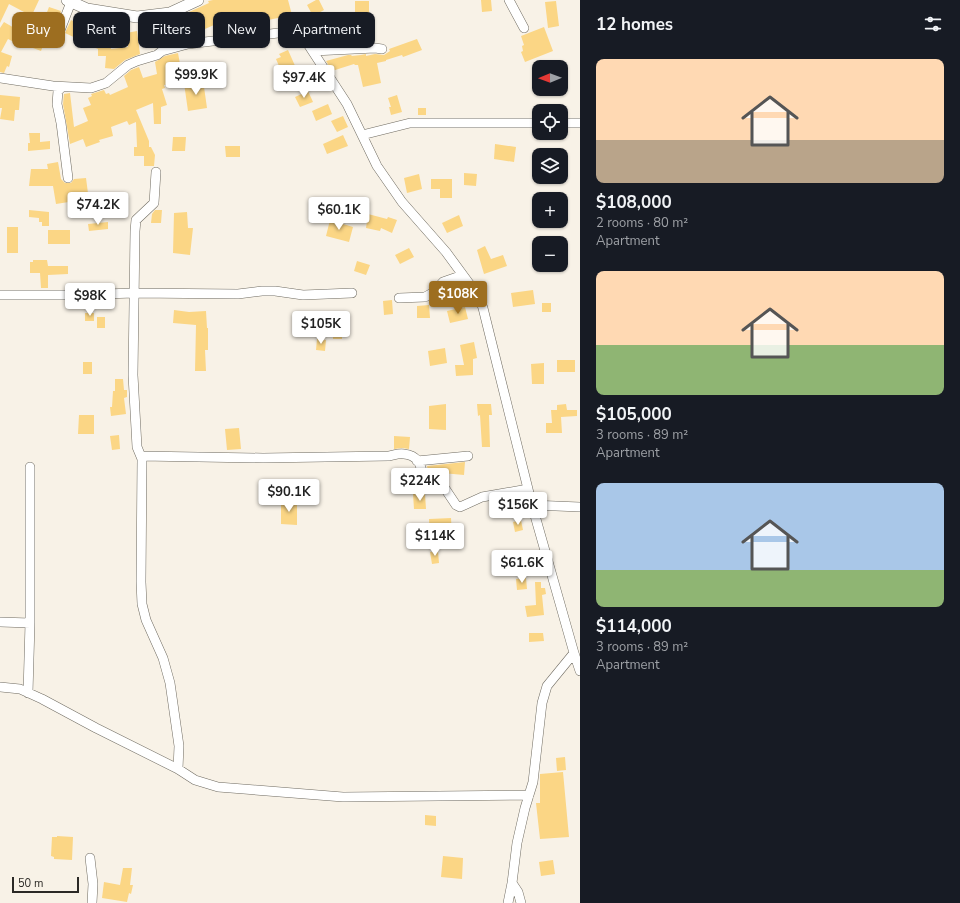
<!DOCTYPE html>
<meta charset="utf-8">
<style>
:root{--surface:#171b24;--page:#20242c;--text:#f1f3f6;--muted:#9ea1a6;--accent:#9d6e20}
body{margin:0;font-family:"Nunito Sans",sans-serif;background:var(--page);color:var(--text);height:100vh;display:flex;flex-direction:column;font-size:15px;white-space:nowrap}
*{box-sizing:border-box;margin:0}
p{font-size:13px;color:var(--muted)}
.icon{flex:none;width:22px;height:22px;fill:none;stroke:currentColor;stroke-width:2;stroke-linecap:round;stroke-linejoin:round}
.map{position:relative;flex:1;overflow:hidden}
.sheet{display:flex;flex-direction:column;background:var(--surface);width:380px}
.sheet>*{flex:none}
.guide{position:absolute;left:12px;top:12px;width:380px;height:36px;display:flex;gap:8px}
.needle{width:26px;rotate:269deg}
.controls{position:absolute;left:532px;top:60px;display:grid;gap:8px}
.controls a{display:grid;place-items:center;width:36px;height:36px;border-radius:8px;background:var(--surface);box-shadow:0 1px 3px #0004;font-size:20px}
.scale{position:absolute;left:12px;bottom:10px;width:67px;box-sizing:border-box;padding-left:4px;border:2px solid #2b2925;border-top:0;font-size:11px;line-height:14px;white-space:nowrap;color:#2b2925;-webkit-text-stroke:3px #f8f2e7;paint-order:stroke}
.price{position:absolute;translate:-50% -34px;padding:0 9px;border-radius:4px;background:#fff;color:#222;font-size:13px;line-height:26px;filter:drop-shadow(0 1px 2px #0008)}
.price::after{content:'';position:absolute;left:50%;top:24px;width:12px;height:9px;margin-left:-6px;background:inherit;clip-path:polygon(0 0,100% 0,50% 100%)}
.price.current{background:var(--accent);color:#fff}
ul{padding:0;list-style:none}
li{display:grid;align-content:center;gap:8px;height:212px;padding:0 16px}
li span{display:grid;place-items:center;height:124px;border-radius:8px;color:#555}
li>.icon{margin-inline-start:auto}
span .icon{width:72px;height:72px;fill:#fffc;stroke-width:1}
li b{font-size:17px}
h2{display:flex;justify-content:space-between;align-items:center;height:48px;padding:0 16px;font-size:17px}
.chip{padding:0 14px;border-radius:8px;background:var(--surface);box-shadow:0 1px 3px #0004;font-size:14px;line-height:36px}
.chip.current{background:var(--accent);color:#fff}
main{display:flex;flex:1;min-height:0}
.map>svg:first-child{display:block}
.building{fill:#fbd685}
.lines{fill:none;stroke-linecap:round;stroke-linejoin:round}
.minor-casing{stroke:#6f6b61;stroke-width:10}
.tertiary-casing{stroke:#6f6b61;stroke-width:12}
.minor{stroke:#fff;stroke-width:9}
.tertiary{stroke:#fff;stroke-width:11}
</style>
<main>
<div class="map">
<svg width="580" height="903" viewBox="0 0 580 903">
<rect width="100%" height="100%" fill="#f8f2e7"/>
<path class="building" d="M0,0H39L25,30H24L23,33L22,32L16,43L8,39L1,52L12,56L9,67L7,66L4,73L0,72V28L4,22L16,29L24,12L9,4L0,23Z
M213,0H288L292,15L240,26L238,20L222,26L221,24L215,27L214,25L198,32L189,12L209,3L208,1Z
M316,0H319L324,10L313,16L307,5Z
M481,0H491L492,11L482,12Z
M355,1H369V18H355Z
M556,1L559,26L548,28L545,2Z
M49,7L61,11L56,24L52,22L41,51L33,48Z
M71,20L84,26L85,24L99,29L94,42L111,43V49L128,47L126,33L137,31L140,54L125,60L114,69L105,68L106,56H98V49L81,42L82,41L65,33Z
M332,24L336,33L325,39L321,30Z
M544,27L553,51L525,62L521,52L523,51L522,46L524,45L521,36Z
M338,32H346V41H338Z
M417,39L422,50L403,57L402,55L386,60V61L377,63L381,83L363,87L358,65H355L354,64L332,71L326,61L348,55H351L352,56L361,55L366,54V56L375,54L384,55L390,51L389,49Z
M288,50L300,77L284,83L281,73H282L276,59L281,57L279,54Z
M178,53L180,64L171,65L175,83L164,85L165,88L162,89L167,105L161,107V124H154L153,103L136,110L149,141V147H151L155,155L154,166H144V156H134V147H137L136,122L129,125L127,121L111,127L113,136L99,140L100,142L86,147L83,139L70,144L63,104L64,94L70,93L74,127L88,121L83,108L91,105L88,98L92,96L91,94L104,90L106,94L109,93L110,95L128,87L124,76L131,70L139,67L143,78L157,74L155,62L165,56Z
M203,80L207,108L188,111L184,83Z
M308,91L313,102L300,107L295,97Z
M0,95L20,97L19,110H15L14,121L0,119L2,108H0Z
M397,95L402,112L391,115L389,107H391L388,98Z
M328,104L332,114L316,121L312,111Z
M418,108H426V115H418Z
M343,116L348,127L337,132L331,121Z
M29,133H40V142L50,141V149L28,151V143H30Z
M343,135L348,146L327,154L323,144Z
M173,137H186L185,151H172Z
M495,144L516,147L514,162L494,159Z
M225,146H240V157H226Z
M58,162L61,179L65,183H71L74,179L86,178L89,201L75,203V201L56,204L53,186H29L31,169H48L47,164Z
M464,173L477,174L476,186L464,185Z
M419,174L422,189L407,193L404,178Z
M431,179H452V198H440V189H431Z
M29,210L49,212V226H42V222H39V218L29,217Z
M155,210H162L161,223H151L152,214Z
M187,212L188,228H193L190,255L173,253L174,213Z
M368,214L387,219L388,217L397,220L392,233L381,228L380,231L366,228Z
M459,215L463,226L447,233L442,223Z
M330,220L353,227L349,242L326,236Z
M108,222V229L89,231L88,224Z
M7,227H18V253H7Z
M48,230H70V244H48Z
M485,246L491,259L503,255L507,266L484,274L477,250Z
M409,248L414,257L400,264L395,255Z
M33,260H47L48,266H68V274L48,275V288H41L40,273H30V262H33Z
M357,261L370,265L366,275L354,271Z
M533,290L535,304L513,307L511,293Z
M392,300L393,314L384,315L383,301Z
M542,303H551V312H542Z
M429,305L430,318H417V306Z
M465,307L468,319L450,323L447,311Z
M174,310L189,312L206,311L207,328H208V350H205L206,371H195L196,325L173,323Z
M85,313H94V321H85Z
M97,317H105V328H97Z
M333,326H342V339H333Z
M317,339L326,340L325,351L316,350Z
M474,342L477,358L473,359V375L456,376L455,365H464L460,345Z
M445,348L447,363L430,366L428,351Z
M557,360H575V372H557Z
M83,362H92V374H83Z
M544,363V384H532L531,364Z
M115,379H123L124,390H127V397L124,398L126,414L111,416L110,407H112L113,391H115Z
M446,404V430L429,429V406Z
M477,404H491L492,415H489L490,447H482L480,415L478,416Z
M566,404L567,410H577V416L561,417L562,433H546V423H552L551,410H557V405Z
M79,415H94V434H78Z
M239,428L241,449L227,450L225,429Z
M119,435L120,449L112,450L110,436Z
M394,436L410,437L409,449L402,448L394,449Z
M465,462L464,475L442,473L443,475L429,476L427,466Z
M413,494H425L426,509H414Z
M281,501H297V525L281,524Z
M451,518L452,536L430,537L429,519Z
M521,520L523,530L515,532L513,522Z
M438,551L439,563L432,564L430,552Z
M526,578L527,589L517,590L516,579Z
M535,582H541V588H545L546,594L542,595L544,615L527,617L525,606L536,605Z
M529,633H543L544,641L529,642Z
M565,757L566,770L557,771L556,758Z
M563,772L569,837L540,839L536,803H540V774Z
M425,815L436,816V826L425,825Z
M57,836L73,837L72,860L54,859V857L51,856L52,837H57Z
M443,856L463,858L462,879L441,877Z
M553,860L555,874L541,876L539,862Z
M123,868H132L130,885H133L131,894L129,893L127,902L102,898L104,882L120,885Z"/>
<g class="lines">
<defs>
<path id="minor" d="M509,0L524,28
M162,14L176,47
M59,33L71,2
M313,51L375,48L382,49
M0,78L53,86L91,88L106,83L128,65L137,61L157,55L162,51L188,44L286,32H295L302,35L347,104L377,166L402,202L446,252L479,297L483,308L532,505L574,653L547,686L542,703L533,782L525,808L517,843L512,883L508,903
M62,87L58,91L57,104L61,123L68,178
M561,123H580
M362,135L410,123H539
M156,172L154,203L136,220L135,231L133,375L137,447L142,459L141,582L142,604L146,620L163,658L170,683L179,746L178,769
M0,295H75L134,293L238,294L262,291H275L303,295L352,293
M399,298L425,297L434,292L443,282L463,275
M141,456L263,458L389,456C394,455 399,453 404,454C428,456 418,483 431,487C435,488 440,487 444,487L456,505L460,507L482,497L528,489
M417,461L468,456
M30,467V623
M532,505L580,507
M0,622L30,623L28,693
M574,653L580,671
M0,687L20,689L42,699L96,728L178,769L195,780L218,787L343,797L529,795
M90,858L93,884L92,903
M512,883L518,892L521,903"/>
<path id="tertiary" d="M67,0L87,9L137,17L170,13L198,0"/>
</defs>
<use href="#minor" class="minor-casing"/>
<use href="#tertiary" class="tertiary-casing"/>
<use href="#minor" class="minor"/>
<use href="#tertiary" class="tertiary"/>
</g>
</svg>
<div class="controls">
<a><svg class="needle" viewBox="-14 -14 28 28"><path d="M0-13l5 13h-10z" fill="#e53935"/><path d="M0 13l5-13h-10z" fill="#9ea1a6"/></svg></a>
<a><svg class="icon" aria-label="locate" viewBox="0 0 24 24"><circle cx="12" cy="12" r="6"/><path d="M12 2v4M12 18v4M2 12h4M18 12h4"/></svg></a>
<a><svg class="icon" aria-label="layers" viewBox="0 0 24 24"><path d="M12 4l9 5-9 5-9-5zM3 14l9 5 9-5"/></svg></a>
<a>+</a>
<a>−</a>
</div>
<div class="scale">50 m</div>
<b class="price" style="left:196px;top:96px">$99.9K</b>
<b class="price" style="left:304px;top:99px">$97.4K</b>
<b class="price" style="left:98px;top:226px">$74.2K</b>
<b class="price" style="left:339px;top:231px">$60.1K</b>
<b class="price current" style="left:458px;top:315px">$108K</b>
<b class="price" style="left:90px;top:317px">$98K</b>
<b class="price" style="left:321px;top:345px">$105K</b>
<b class="price" style="left:420px;top:502px">$224K</b>
<b class="price" style="left:289px;top:513px">$90.1K</b>
<b class="price" style="left:518px;top:526px">$156K</b>
<b class="price" style="left:435px;top:557px">$114K</b>
<b class="price" style="left:522px;top:584px">$61.6K</b>
<div class="guide">
<a class="chip current">Buy</a>
<a class="chip">Rent</a>
<a class="chip">Filters</a>
<a class="chip">New</a>
<a class="chip">Apartment</a>
</div>
</div>
<section class="sheet">
<h2>12 homes<svg class="icon" aria-label="filters" viewBox="0 0 24 24"><path d="M4 7h16M4 17h16"/><circle cx="9" cy="7" r="2"/><circle cx="15" cy="17" r="2"/></svg></h2>
<ul>
<li><span style="background:linear-gradient(#ffd9b3 65%,#b9a48a 0)"><svg class="icon" aria-label="home" viewBox="0 0 24 24"><path d="M3 11l9-7 9 7M6 9v11h12V9"/></svg></span><div><b>$108,000</b><p>2 rooms · 80 m²</p><p>Apartment</p></div></li>
<li><span style="background:linear-gradient(#ffd9b3 60%,#8fb573 0)"><svg class="icon" aria-label="home" viewBox="0 0 24 24"><path d="M3 11l9-7 9 7M6 9v11h12V9"/></svg></span><div><b>$105,000</b><p>3 rooms · 89 m²</p><p>Apartment</p></div></li>
<li><span style="background:linear-gradient(#a9c7e8 70%,#8fb573 0)"><svg class="icon" aria-label="home" viewBox="0 0 24 24"><path d="M3 11l9-7 9 7M6 9v11h12V9"/></svg></span><div><b>$114,000</b><p>3 rooms · 89 m²</p><p>Apartment</p></div></li>
</ul>
</section>
</main>
